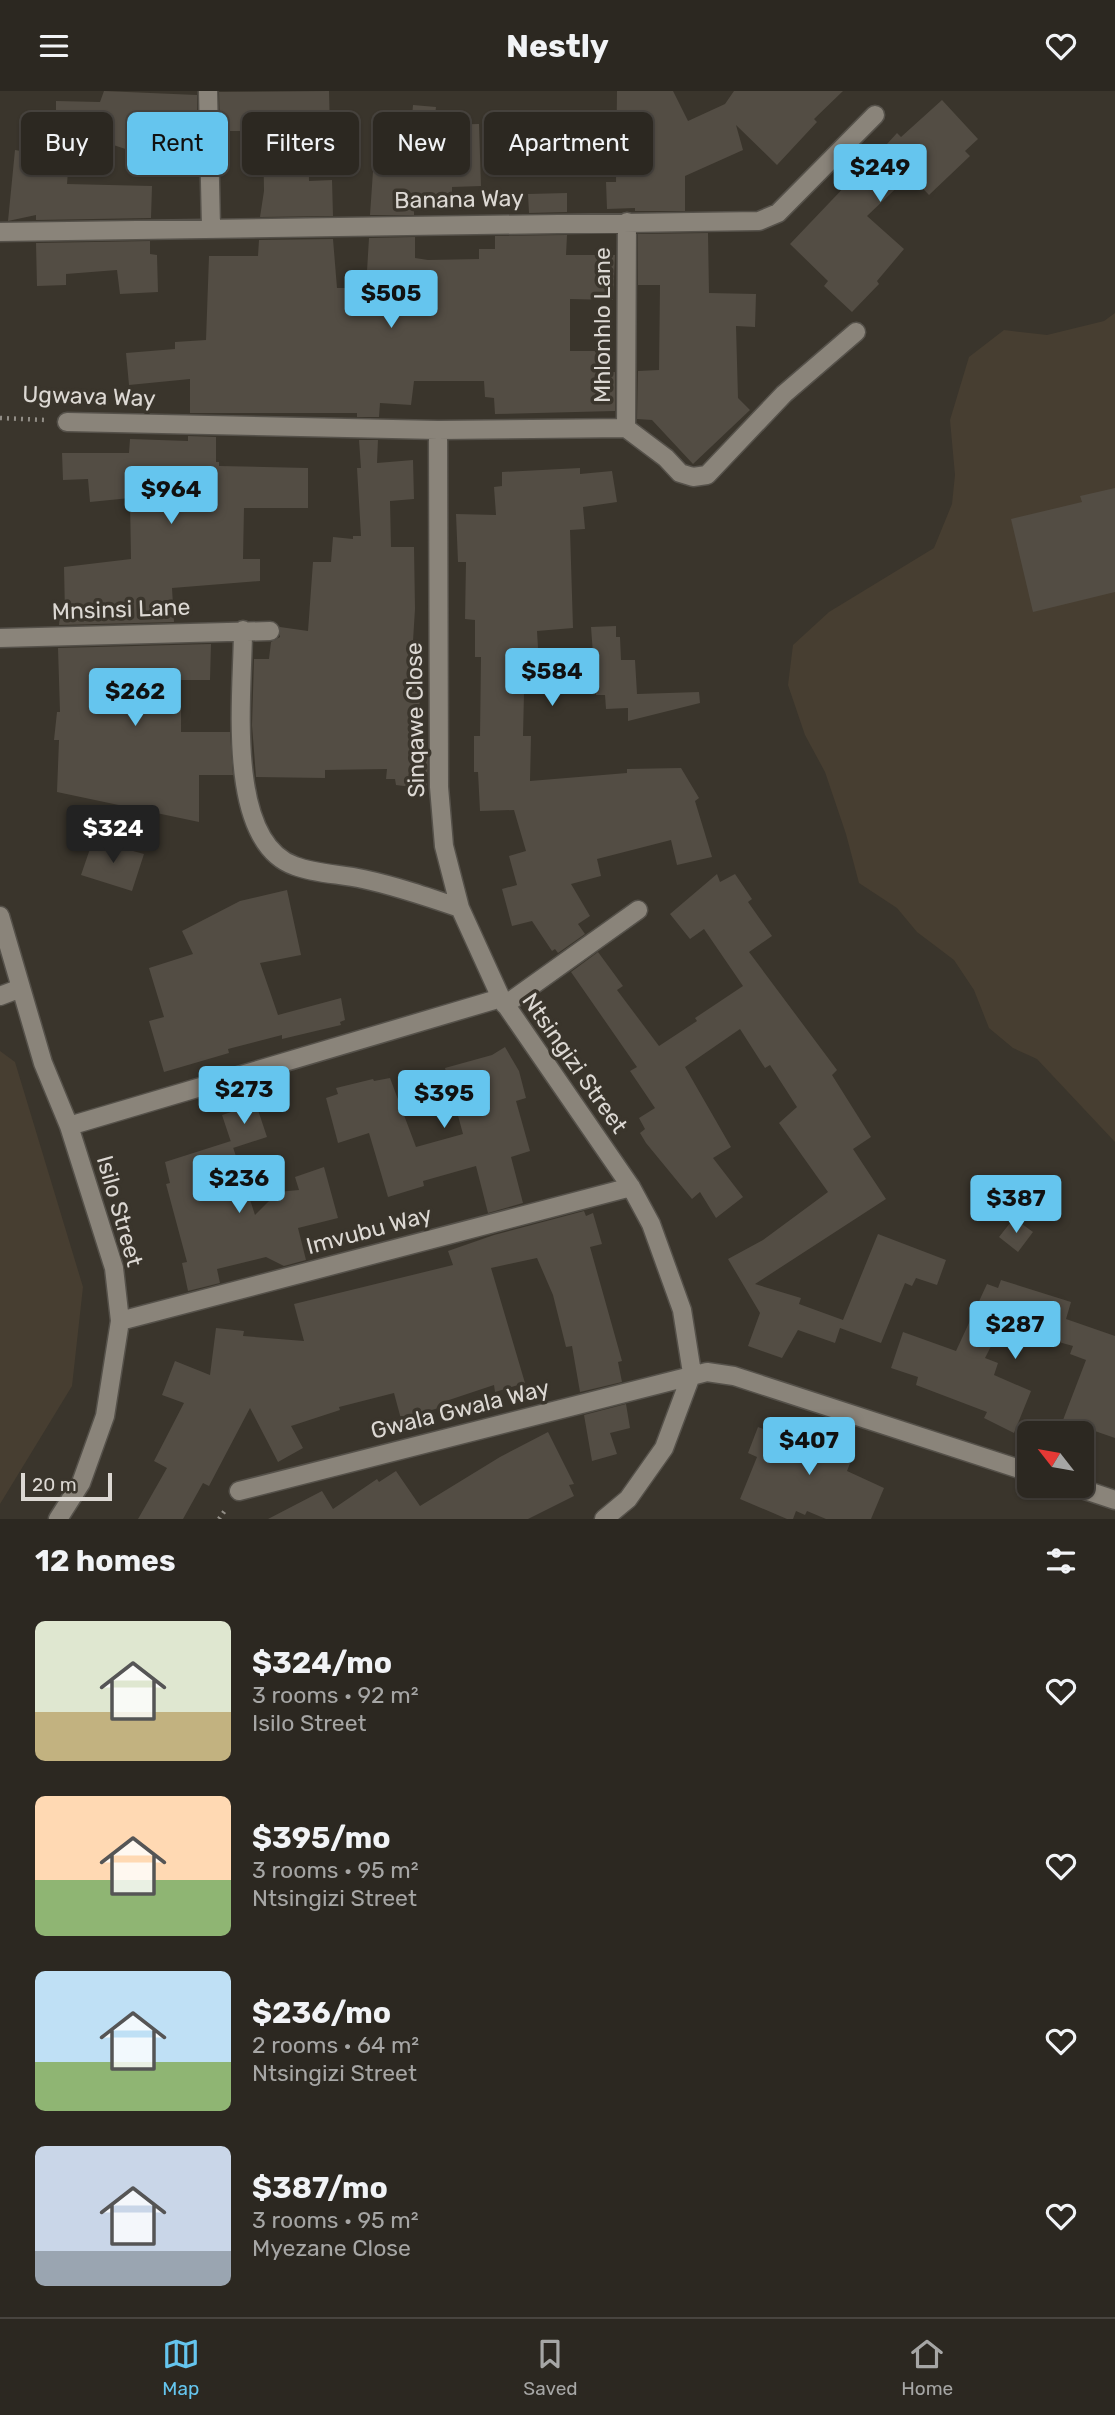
<!DOCTYPE html>
<meta charset="utf-8">
<style>
:root{--surface:#2c2821;--page:#38342e;--text:#f1f3f6;--muted:#a6a6a5;--line:#48443f;--accent:#65c5ee}
body{margin:0;font-family:Rubik,sans-serif;background:var(--page);color:var(--text);height:100vh;display:flex;flex-direction:column;font-size:26px;white-space:nowrap}
*{box-sizing:border-box;margin:0}
p{font-size:23px;color:var(--muted)}
.icon{flex:none;width:38px;height:38px;fill:none;stroke:currentColor;stroke-width:2;stroke-linecap:round;stroke-linejoin:round}
.map{position:relative;height:1428px;overflow:hidden}
.side{display:flex;flex-direction:column;background:var(--surface);flex:1}
.side>*{flex:none}
.top-card{position:absolute;left:21px;top:21px;width:700px;height:63px;display:flex;gap:14px}
.needle{width:46px;rotate:301deg}
.buttons{position:absolute;left:1017px;top:1330px;display:grid;gap:14px}
.buttons a{display:grid;place-items:center;width:77px;height:77px;border-radius:10px;background:var(--surface);box-shadow:0 2px 5px #0004,0 0 0 2px var(--line);font-size:35px}
.scale{position:absolute;left:21px;bottom:18px;width:91px;box-sizing:border-box;padding-left:7px;border:4px solid #dcd8d3;border-top:0;font-size:19px;line-height:24px;white-space:nowrap;color:#dcd8d3;-webkit-text-stroke:5px #3a352c;paint-order:stroke}
.price{position:absolute;translate:-50% -60px;padding:0 16px;border-radius:7px;background:var(--accent);color:#111;font-size:23px;line-height:46px;filter:drop-shadow(0 2px 4px #0008)}
.price::after{content:'';position:absolute;left:50%;top:42px;width:21px;height:16px;margin-left:-10px;background:inherit;clip-path:polygon(0 0,100% 0,50% 100%)}
.price.active{background:#222;color:#fff}
ul{padding:0;list-style:none}
li{display:flex;align-items:center;gap:21px;height:175px;padding:0 35px}
li span{display:grid;place-items:center;flex:none;width:196px;height:140px;border-radius:10px;color:#555}
li>.icon{margin-inline-start:auto}
span .icon{width:84px;height:84px;fill:#fffc;stroke-width:1}
li b{font-size:30px}
h2{display:flex;justify-content:space-between;align-items:center;height:84px;padding:0 35px;font-size:30px}
.tag{padding:0 24px;border-radius:10px;background:var(--surface);box-shadow:0 2px 5px #0004,0 0 0 2px var(--line);font-size:24px;line-height:63px}
.tag.active{background:var(--accent);color:#111}
header{display:flex;justify-content:space-between;align-items:center;height:91px;padding:0 35px;background:var(--surface);font-size:32px;font-weight:700}
.tab-bar{display:flex;justify-content:space-around;align-items:center;height:98px;border-top:2px solid var(--line);background:var(--surface);font-size:19px;color:var(--muted)}
.tab-bar a{display:grid;justify-items:center;gap:4px}
.tab-bar .active{color:var(--accent)}
.map>svg:first-child{display:block}
.built{fill:#473e31}
.building{fill:#534d44}
.lines{fill:none;stroke-linecap:round;stroke-linejoin:round}
.minor-casing{stroke:#55514a;stroke-width:21}
.path{stroke:#928e87;stroke-width:4.5;stroke-dasharray:2 5;stroke-linecap:butt}
.minor{stroke:#8a847a;stroke-width:18}
.labels{text-anchor:middle;stroke-width:7;stroke-linejoin:round;paint-order:stroke}
.street-label{font-size:23px;fill:#dcd8d3;stroke:#3a352c}
</style>
<header><svg class="icon" aria-label="menu" viewBox="0 0 24 24"><path d="M4 6h16M4 12h16M4 18h16"/></svg>Nestly<svg class="icon" aria-label="heart" viewBox="0 0 24 24"><path d="M12 20l-8-8c-3-5 5-10 8-4 3-6 11-1 8 4z"/></svg></header>
<div class="map">
<svg width="1115" height="1428" viewBox="0 0 1115 1428">
<rect width="100%" height="100%" fill="#3a352c"/>
<path class="built" d="M1115,222V1051L1037,968L1013,957L989,937L974,899L954,869L917,841L897,817L859,792L846,743L825,681L805,644L788,594L793,554L829,521L934,457L952,413L955,384L950,329L969,266L1004,239L1047,244L1104,230Z
M0,960L15,971L83,1196L72,1295L0,1413Z"/>
<path class="building" d="M104,0L197,4L198,82L71,40L67,93L152,95L151,127L36,129V124L8,130L15,59L21,60L22,37H64L56,35V10L100,11Z
M329,0L330,40L308,41L309,90L332,89L333,125L260,126L264,100L263,40H220L219,1Z
M617,0H673L688,30L725,13L734,0H843L814,28L817,31L777,74L736,34L743,59L685,85V120H635V117L607,118L606,91H616Z
M942,9L978,48L965,60L970,65L929,104L910,84L867,125L904,158L877,190L879,193L852,221L824,195L828,190L790,153L851,89L846,84L872,59L877,64L897,42L901,46Z
M413,14L436,16L434,34L479,33L481,95L452,96V111L414,114V124H370L377,22L412,26Z
M567,102V121L529,122L528,103Z
M708,142L709,202L756,203L755,236L736,235L738,307L750,319L693,373L652,329L637,328L638,280L659,279L660,194H638V143Z
M567,144L566,164H615L613,209L570,208V260H603V282L615,281V320L495,323L494,307L485,306L484,290H414L411,314L380,312L379,326H357V322H190V288L129,294L126,262L175,258V251L206,249L209,165H258L259,149L333,148L337,197H366L369,147L415,146V167L428,169L479,168V158H495V145Z
M150,150V163L157,164L158,201L120,203L117,179L66,183V194L37,195L36,152Z
M188,345L216,346V371H219V375L308,377V417H244L243,468H260V490L172,497L174,531L59,534L60,523H65L64,476L131,468L130,407L90,411L88,388L63,389L62,362H129L130,348L188,350Z
M359,349H378L377,372L413,369L414,408L390,410L391,456H414L415,518L410,598H420L418,665L428,666L427,698L396,694L395,688H386L387,678L325,679V687L256,686L252,634L254,568H269L271,551L280,546V536L308,540L313,471H331L333,446L353,448V445H361L357,377H361Z
M580,377V383L612,380L617,411L583,416L585,438L570,439L573,537L537,540L538,557L525,558L523,645H531L530,690L627,682V678L681,677L699,707L695,710L712,766L677,774L671,749L597,768L601,785L571,793L590,825L578,833L585,843L558,862L555,858L552,860L532,830L512,835L502,798L517,794L509,765L526,760L514,719L480,720L478,681H474V645H480L481,566H475V529L465,528L466,471H458L456,423L496,424L494,396L502,395V381Z
M1115,397V501L1033,521L1011,428L1082,411L1080,405Z
M616,535V546H620L621,569H635L637,603L699,601L700,612L628,630V617L606,618L605,604H596L591,536Z
M211,553L210,589H181V641H230L233,684H199V731L57,701L59,649H54L57,621H60L58,557Z
M93,749L144,763L132,800L81,784Z
M717,783L720,791L735,783L752,808L748,811L772,845L749,861L837,979L832,984L871,1046L853,1058L886,1108L755,1193L801,1207L799,1213L843,1229L878,1143L946,1169L937,1194L916,1187L912,1195L905,1192L881,1252L840,1237L835,1252L798,1239L782,1267L748,1255L760,1222L728,1168L763,1149L828,1101L779,1032L797,1016L770,974L765,977L740,938L685,976L731,1056L713,1067L743,1106L716,1127L700,1101L692,1108L646,1052L640,1042L645,1038L639,1027L655,1017L630,980L637,976L571,881L598,861L623,895L617,899L659,955L697,930L695,927L743,895L704,838L690,848L670,823Z
M287,799L301,864L260,872L278,924L341,907L345,929L340,931L341,934L282,948V944L228,958L229,962L164,981L149,930L164,926L149,877L193,863L182,840L240,810Z
M505,956L519,980L526,1007L516,1010L530,1060L511,1066L523,1112L488,1122L476,1075L423,1090L424,1095L388,1106L369,1042L338,1052L326,1007L338,1003L336,997L373,988L374,990L390,987L416,1056L463,1043L445,977L492,964Z
M256,1013L267,1046L233,1057L222,1024Z
M231,1050L255,1124L278,1101L299,1099L295,1086L324,1076L338,1127L298,1137L306,1169L284,1175L266,1166L217,1178L220,1192L188,1200L182,1172L187,1171L166,1093L170,1092L165,1071Z
M584,1120L586,1125L593,1122L602,1153L590,1156L622,1270L618,1271L622,1291L580,1301L572,1255L566,1256L553,1204L537,1167L491,1177L525,1292L495,1301L494,1294L440,1312L442,1316L401,1328L394,1302L339,1316L340,1319L291,1335L303,1357L278,1371L250,1317L209,1395L203,1392L183,1428H138L167,1377L154,1370L184,1312L162,1304L175,1270L210,1284L216,1237L244,1240L243,1245L304,1250L294,1213L453,1174L448,1160L494,1144Z
M1014,1127L1033,1141L1018,1161L999,1146Z
M1001,1189L1071,1211L1066,1228L1115,1245V1347L1063,1329L1086,1269L1070,1263L1073,1255L1048,1248L1051,1235L1008,1222L985,1267L998,1272L994,1284L1031,1300L1014,1342L984,1327L987,1321L916,1294L918,1286L891,1277L903,1241L956,1260L987,1193L998,1197Z
M626,1313L630,1337L610,1342L617,1363L592,1370L584,1324Z
M834,1330L845,1334L850,1342L848,1360L854,1362L847,1380L884,1397L871,1428H826L807,1420L805,1424L796,1420L793,1428H787L740,1408L757,1366L748,1362L758,1336L816,1358L824,1337Z
M548,1341L574,1393L569,1394L574,1405L528,1428H268L322,1400L333,1418L377,1388L379,1391L396,1380L420,1415L500,1366Z"/>
<g class="lines">
<defs>
<path id="minor" d="M208,0L211,136
M0,141L759,130L778,122L875,24
M67,331L438,339L626,337
M626,337L666,367L680,382L693,386L707,384L784,303L856,241
M626,337L627,131
M438,339L439,696L444,755L460,817L501,907L631,1096L651,1133L682,1219L692,1282L664,1357L628,1408L604,1428
M243,539C243,600 224,750 295,775C316,783 341,783 363,788C396,795 428,806 460,817
M0,547L270,540
M0,825L43,972L69,1035L114,1177L120,1230L105,1325L81,1392L58,1428
M0,905L21,897
M505,914L638,819
M69,1035L501,907
M120,1230L631,1096
M1073,1395L1115,1409
M239,1400L707,1281L734,1285L1029,1381"/>
</defs>
<use href="#minor" class="minor-casing"/>
<path class="path" d="M0,327L45,329
M219,1428L226,1418"/>
<use href="#minor" class="minor"/>
</g>
<g class="labels">
<g class="street-label">
<text transform="translate(459 108) rotate(-1)" y="8">Banana Way</text>
<text transform="translate(602 234) rotate(-90)" y="8">Mhlonhlo Lane</text>
<text transform="translate(89 305) rotate(2)" y="8">Ugwava Way</text>
<text transform="translate(121 518) rotate(-2)" y="8">Mnsinsi Lane</text>
<text transform="translate(415 629) rotate(-91)" y="8">Sinqawe Close</text>
<text transform="translate(575 972) rotate(55)" y="8">Ntsingizi Street</text>
<text transform="translate(120 1120) rotate(74)" y="8">Isilo Street</text>
<text transform="translate(369 1139) rotate(-15)" y="8">Imvubu Way</text>
<text transform="translate(460 1318) rotate(-14)" y="8">Gwala Gwala Way</text>
</g>
</g>
</svg>
<div class="buttons">
<a><svg class="needle" viewBox="-14 -14 28 28"><path d="M0-13l5 13h-10z" fill="#e53935"/><path d="M0 13l5-13h-10z" fill="#a6a6a5"/></svg></a>
</div>
<div class="scale">20 m</div>
<b class="price" style="left:880px;top:113px">$249</b>
<b class="price" style="left:391px;top:239px">$505</b>
<b class="price" style="left:171px;top:435px">$964</b>
<b class="price" style="left:552px;top:617px">$584</b>
<b class="price" style="left:135px;top:637px">$262</b>
<b class="price active" style="left:113px;top:774px">$324</b>
<b class="price" style="left:244px;top:1035px">$273</b>
<b class="price" style="left:444px;top:1039px">$395</b>
<b class="price" style="left:239px;top:1124px">$236</b>
<b class="price" style="left:1016px;top:1144px">$387</b>
<b class="price" style="left:1015px;top:1270px">$287</b>
<b class="price" style="left:809px;top:1386px">$407</b>
<div class="top-card">
<a class="tag">Buy</a>
<a class="tag active">Rent</a>
<a class="tag">Filters</a>
<a class="tag">New</a>
<a class="tag">Apartment</a>
</div>
</div>
<section class="side">
<h2>12 homes<svg class="icon" aria-label="filters" viewBox="0 0 24 24"><path d="M4 7h16M4 17h16"/><circle cx="9" cy="7" r="2"/><circle cx="15" cy="17" r="2"/></svg></h2>
<ul>
<li><span style="background:linear-gradient(#dfe7d0 65%,#c2b280 0)"><svg class="icon" aria-label="home" viewBox="0 0 24 24"><path d="M3 11l9-7 9 7M6 9v11h12V9"/></svg></span><div><b>$324/mo</b><p>3 rooms · 92 m²</p><p>Isilo Street</p></div><svg class="icon" aria-label="heart" viewBox="0 0 24 24"><path d="M12 20l-8-8c-3-5 5-10 8-4 3-6 11-1 8 4z"/></svg></li>
<li><span style="background:linear-gradient(#ffd9b3 60%,#8fb573 0)"><svg class="icon" aria-label="home" viewBox="0 0 24 24"><path d="M3 11l9-7 9 7M6 9v11h12V9"/></svg></span><div><b>$395/mo</b><p>3 rooms · 95 m²</p><p>Ntsingizi Street</p></div><svg class="icon" aria-label="heart" viewBox="0 0 24 24"><path d="M12 20l-8-8c-3-5 5-10 8-4 3-6 11-1 8 4z"/></svg></li>
<li><span style="background:linear-gradient(#bfe0f5 65%,#8fb573 0)"><svg class="icon" aria-label="home" viewBox="0 0 24 24"><path d="M3 11l9-7 9 7M6 9v11h12V9"/></svg></span><div><b>$236/mo</b><p>2 rooms · 64 m²</p><p>Ntsingizi Street</p></div><svg class="icon" aria-label="heart" viewBox="0 0 24 24"><path d="M12 20l-8-8c-3-5 5-10 8-4 3-6 11-1 8 4z"/></svg></li>
<li><span style="background:linear-gradient(#c9d6e8 75%,#9aa5b1 0)"><svg class="icon" aria-label="home" viewBox="0 0 24 24"><path d="M3 11l9-7 9 7M6 9v11h12V9"/></svg></span><div><b>$387/mo</b><p>3 rooms · 95 m²</p><p>Myezane Close</p></div><svg class="icon" aria-label="heart" viewBox="0 0 24 24"><path d="M12 20l-8-8c-3-5 5-10 8-4 3-6 11-1 8 4z"/></svg></li>
</ul>
</section>
<nav class="tab-bar">
<a class="active"><svg class="icon" aria-label="map" viewBox="0 0 24 24"><path d="M3 6l6-2 6 2 6-2v14l-6 2-6-2-6 2zM9 4v14M15 6v14"/></svg>Map</a>
<a><svg class="icon" aria-label="saved" viewBox="0 0 24 24"><path d="M7 4h10v16l-5-4-5 4z"/></svg>Saved</a>
<a><svg class="icon" aria-label="home" viewBox="0 0 24 24"><path d="M3 11l9-7 9 7M6 9v11h12V9"/></svg>Home</a>
</nav>
